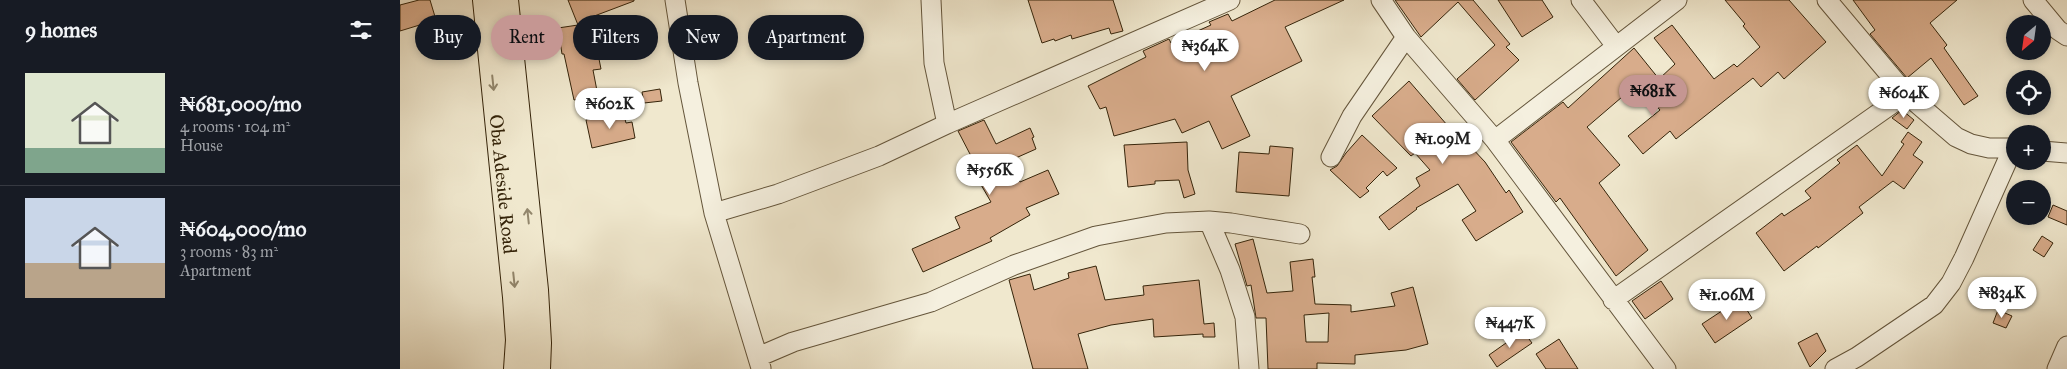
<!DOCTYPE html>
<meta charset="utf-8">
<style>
:root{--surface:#171b24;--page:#20242c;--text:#f1f3f6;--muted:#9ea1a6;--line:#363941;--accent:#c59692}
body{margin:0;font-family:"IM FELL Great Primer",serif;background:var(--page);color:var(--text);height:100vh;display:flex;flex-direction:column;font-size:19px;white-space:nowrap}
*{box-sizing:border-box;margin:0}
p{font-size:16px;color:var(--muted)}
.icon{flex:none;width:28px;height:28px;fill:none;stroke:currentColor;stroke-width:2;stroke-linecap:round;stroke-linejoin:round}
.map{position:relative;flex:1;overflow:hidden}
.panel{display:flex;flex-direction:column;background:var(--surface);width:400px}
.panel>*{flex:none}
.top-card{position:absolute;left:15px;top:15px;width:475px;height:45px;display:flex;gap:10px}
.needle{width:32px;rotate:209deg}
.buttons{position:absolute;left:1606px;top:15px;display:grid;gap:10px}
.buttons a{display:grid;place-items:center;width:45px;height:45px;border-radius:50%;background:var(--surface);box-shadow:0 2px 8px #0003;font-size:25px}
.price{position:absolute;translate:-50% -42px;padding:0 11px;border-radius:18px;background:#fff;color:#222;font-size:16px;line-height:32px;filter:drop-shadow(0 1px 2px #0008)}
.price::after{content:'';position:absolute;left:50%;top:30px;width:15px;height:11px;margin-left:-8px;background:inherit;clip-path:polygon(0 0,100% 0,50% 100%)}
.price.current{background:var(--accent);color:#111}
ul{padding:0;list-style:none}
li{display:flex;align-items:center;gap:15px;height:125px;padding:0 25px}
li+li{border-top:1px solid var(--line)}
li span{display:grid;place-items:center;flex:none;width:140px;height:100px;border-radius:0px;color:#555}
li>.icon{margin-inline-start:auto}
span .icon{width:60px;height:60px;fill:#fffc;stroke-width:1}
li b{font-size:21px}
h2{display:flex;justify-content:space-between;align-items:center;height:60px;padding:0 25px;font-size:21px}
.tag{padding:0 18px;border-radius:22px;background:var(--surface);box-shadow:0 2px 8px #0003;font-size:18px;line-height:45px}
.tag.current{background:var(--accent);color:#111}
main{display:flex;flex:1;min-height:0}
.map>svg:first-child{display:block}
.building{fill:#d8ac8b;stroke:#35240a;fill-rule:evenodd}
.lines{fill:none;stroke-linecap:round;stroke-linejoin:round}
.minor-casing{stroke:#64553b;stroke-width:21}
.major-casing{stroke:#35240a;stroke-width:26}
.minor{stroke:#f5f0df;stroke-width:19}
.major{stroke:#f0e8ce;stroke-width:24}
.oneway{stroke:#92866c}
.labels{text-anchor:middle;stroke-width:4.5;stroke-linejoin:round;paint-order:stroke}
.street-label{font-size:19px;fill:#35240a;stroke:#f5f0df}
</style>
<main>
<section class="panel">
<h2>9 homes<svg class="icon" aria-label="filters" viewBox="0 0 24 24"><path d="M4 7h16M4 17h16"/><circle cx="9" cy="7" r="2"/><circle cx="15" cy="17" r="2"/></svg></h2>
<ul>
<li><span style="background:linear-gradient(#dfe7d0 75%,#7fa58c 0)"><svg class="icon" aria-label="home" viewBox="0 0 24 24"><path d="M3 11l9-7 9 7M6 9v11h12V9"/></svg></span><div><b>₦681,000/mo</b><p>4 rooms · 104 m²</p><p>House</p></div></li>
<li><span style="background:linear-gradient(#c9d6e8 65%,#b9a48a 0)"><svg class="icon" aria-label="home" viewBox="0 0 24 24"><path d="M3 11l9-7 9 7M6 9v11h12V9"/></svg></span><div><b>₦604,000/mo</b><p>3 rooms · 83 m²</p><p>Apartment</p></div></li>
</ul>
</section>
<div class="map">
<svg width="1667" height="369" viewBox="0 0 1667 369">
<rect width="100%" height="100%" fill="#f0e8ce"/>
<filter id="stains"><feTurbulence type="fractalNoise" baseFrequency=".004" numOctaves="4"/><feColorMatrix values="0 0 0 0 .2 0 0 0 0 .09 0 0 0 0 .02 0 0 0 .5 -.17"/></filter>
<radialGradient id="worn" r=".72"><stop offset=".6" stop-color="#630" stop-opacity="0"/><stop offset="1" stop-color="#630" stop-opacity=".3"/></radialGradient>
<path class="building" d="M19,0H30L36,20L0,31V5Z
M168,0H234V1L189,18L195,59H199L201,69L193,70L198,96L174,100L164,54H162L158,28L178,25Z
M628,0H713L723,31L711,34L709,28L672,39L671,35L655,41L654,39L642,43Z
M875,0H944L885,27L902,61L831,96L850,136L822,149L809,121L782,133L775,119L714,136L706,107L700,109L688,86L746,57L743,51L769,39L771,43L811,25L809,22L828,14L832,21Z
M995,0H1073L1110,44L1106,47L1119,60L1075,100L1057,79L1095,45L1058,2L1021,37Z
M1098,0H1142L1153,17L1122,37Z
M1325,0H1389L1426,42L1384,79L1378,72L1361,87L1353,78L1276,139L1270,131L1243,154L1228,136L1260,110L1241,89L1240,90L1236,85L1187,127L1220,165L1199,183L1248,250L1216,276L1160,198L1156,202L1111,142L1163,102L1168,108L1234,48L1259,79L1275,64L1254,38L1272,25L1314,79L1334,64L1337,67L1360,47L1343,26L1345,24Z
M1453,0H1557L1530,23L1547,45L1544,48L1578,96L1564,105L1531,58L1507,78L1470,34L1475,30Z
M1009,81L1054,133L1056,131L1085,162L1106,193L1109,190L1123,212L1076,241L1062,220L1076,211L1058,184L1016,208L1017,209L989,230L979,217L1020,186L1016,178L1030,170L1015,153L1011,156L972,116Z
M260,89L262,101L244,103L242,92Z
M1502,110L1514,120L1507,129L1492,118Z
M223,111L226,123L232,122L235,138L192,148L186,120Z
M584,120L596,144L630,128L634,137L632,138L636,149L609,161L620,182L648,170L659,194L626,208L630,215L590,238L592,241L523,272L512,249L560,228L555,217L591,202L580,183L584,181L558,131Z
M1508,132L1522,142L1513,155L1523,162L1504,189L1493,181L1459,207L1463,213L1418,248L1417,246L1384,271L1356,233L1382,213L1384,216L1411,198L1405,191L1440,163L1437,160L1457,145L1482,176L1504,144L1501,142Z
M962,135L997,168L987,176L983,171L966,188L969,191L960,198L930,170L937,166L946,153Z
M787,142L788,170L795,194L784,198L779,180L755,181V184L728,187L724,145Z
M870,146L893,148L889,196L836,192L839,152L869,154Z
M1653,205L1667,211V225L1648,217Z
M1642,236L1653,243L1644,257L1633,250Z
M853,239L867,293L893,291L890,262L913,259L915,277H912L915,304L951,305V312L995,306L991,293L1013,287L1028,344L1006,350L955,355V364L917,363V369H868L866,318H856L851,285L847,286L835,244ZM929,313L928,342H906L904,315Z
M696,266L705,300L744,295L743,286L799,280L804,324L814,323L815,337H803V334L754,337L753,319L711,325L678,334L688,369H633L609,280L630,274L634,290L669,278L668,273Z
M1261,281L1273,299L1245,319L1232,301Z
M1340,299L1352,318L1315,343L1302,324Z
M1598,310L1612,316L1606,328L1593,323Z
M1123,331L1132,343L1097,367L1089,355Z
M1417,333L1426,351L1410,367L1398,343Z
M1159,339L1178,369H1146L1136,354Z"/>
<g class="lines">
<defs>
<path id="minor" d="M275,0L288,83L314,213L361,368
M531,0L534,63L547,124
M981,0L1006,37L1095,140L1266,369
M1181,0L1216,46
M1427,0L1506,94L1556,137L1571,144L1589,148H1615
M1633,0L1658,30L1667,36
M1095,140L1277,0
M1642,151L1667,153
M931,157L952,116L1006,37
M314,213L378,194L479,156L547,124L830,0
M809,221L830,270L845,317L849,369
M1213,300L1506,94
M358,357L393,342L531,302L614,265L696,236L766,223L809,221L831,223L900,234
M1435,369L1457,357L1534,305L1551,283L1564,258L1613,148
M1657,369L1667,346"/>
<g id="major">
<path id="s1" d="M85,0L115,297L118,340L116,369"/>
<path d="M106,0L136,290L139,343L138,369"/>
</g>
</defs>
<use href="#minor" class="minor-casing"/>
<use href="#major" class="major-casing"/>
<use href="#minor" class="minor"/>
<use href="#major" class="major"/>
</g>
<defs><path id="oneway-shaft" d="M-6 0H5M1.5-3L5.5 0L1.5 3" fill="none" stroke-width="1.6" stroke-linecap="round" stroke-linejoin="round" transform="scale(1.25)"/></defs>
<g class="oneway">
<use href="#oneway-shaft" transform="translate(93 83) rotate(84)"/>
<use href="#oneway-shaft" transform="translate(128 216) rotate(-96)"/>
<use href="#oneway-shaft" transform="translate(114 280) rotate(84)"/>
</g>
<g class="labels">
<g class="street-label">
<text dy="7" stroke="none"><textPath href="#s1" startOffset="185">Oba Adeside Road</textPath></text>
</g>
</g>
<rect width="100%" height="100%" filter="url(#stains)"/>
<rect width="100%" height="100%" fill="url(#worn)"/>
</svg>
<div class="buttons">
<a><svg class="needle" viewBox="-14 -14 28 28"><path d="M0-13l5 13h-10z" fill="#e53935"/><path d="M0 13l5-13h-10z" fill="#9ea1a6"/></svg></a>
<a><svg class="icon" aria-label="locate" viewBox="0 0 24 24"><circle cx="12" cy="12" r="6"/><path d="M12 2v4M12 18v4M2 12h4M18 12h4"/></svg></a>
<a>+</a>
<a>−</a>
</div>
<b class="price" style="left:805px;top:72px">₦364K</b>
<b class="price current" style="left:1253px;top:117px">₦681K</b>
<b class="price" style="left:1504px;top:119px">₦604K</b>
<b class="price" style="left:210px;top:130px">₦602K</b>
<b class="price" style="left:1043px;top:165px">₦1.09M</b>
<b class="price" style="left:590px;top:196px">₦556K</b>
<b class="price" style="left:1602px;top:319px">₦834K</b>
<b class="price" style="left:1327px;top:321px">₦1.06M</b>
<b class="price" style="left:1110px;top:349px">₦447K</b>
<div class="top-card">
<a class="tag">Buy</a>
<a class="tag current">Rent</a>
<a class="tag">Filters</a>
<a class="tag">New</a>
<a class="tag">Apartment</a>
</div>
</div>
</main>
